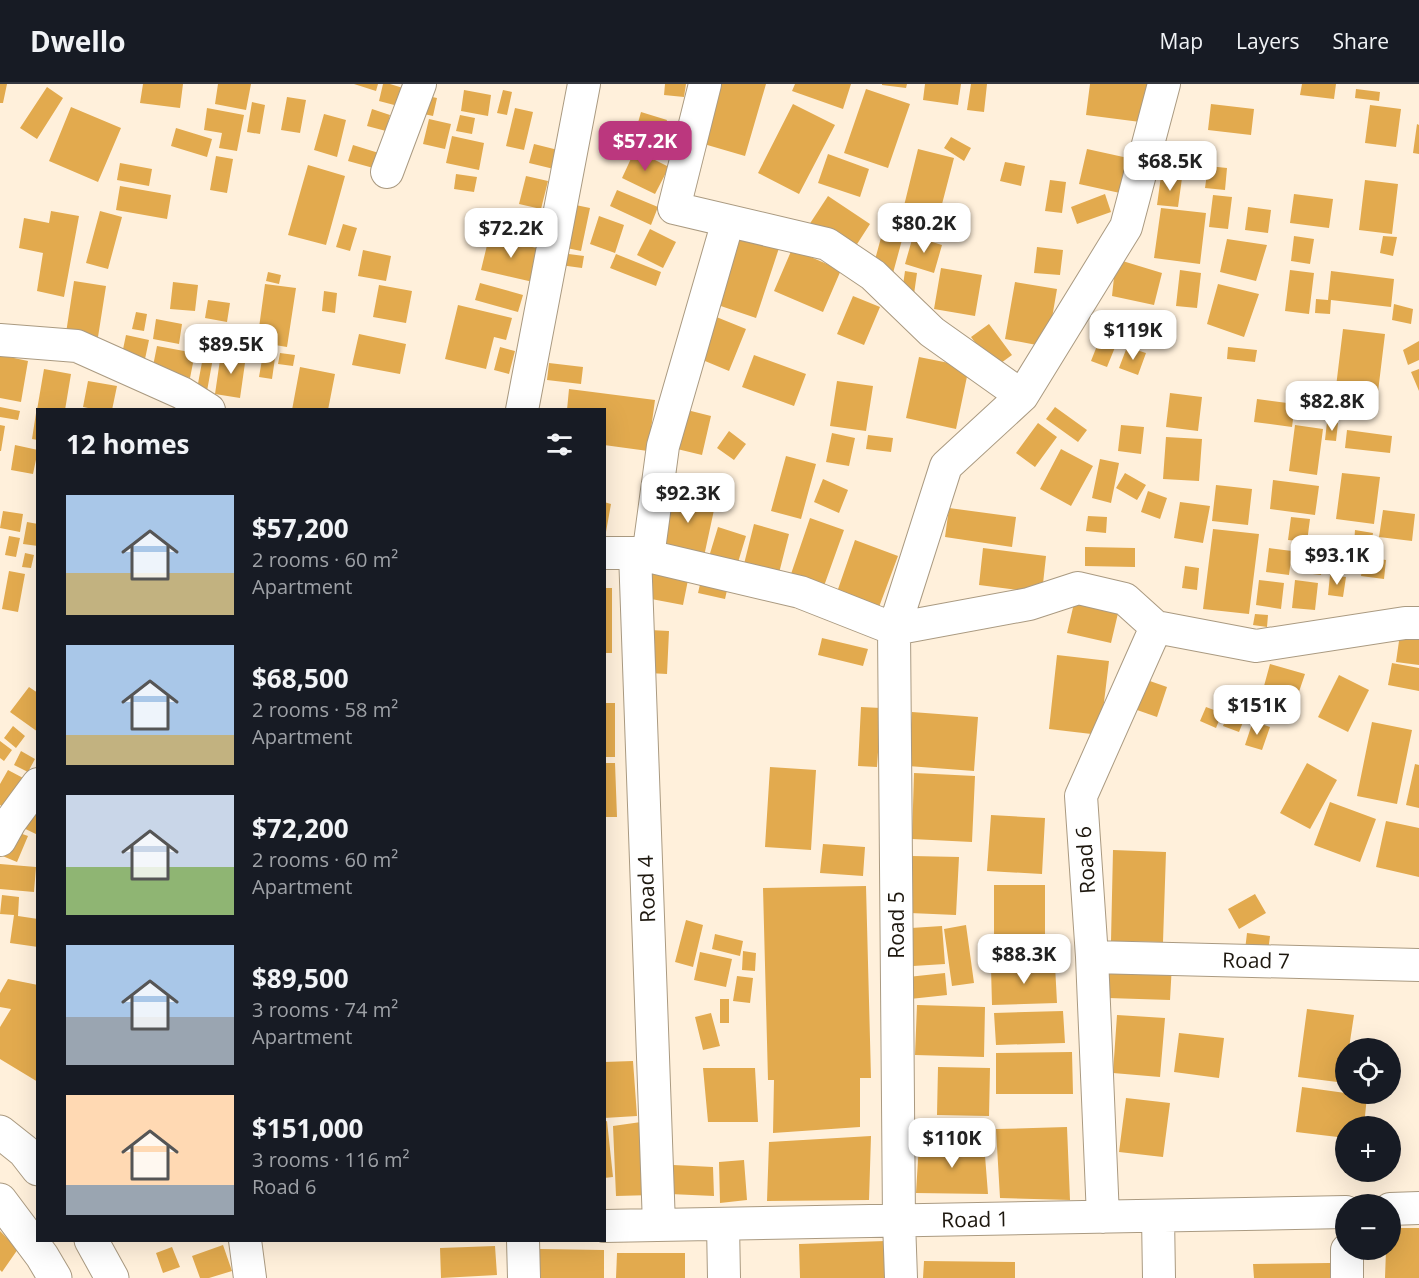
<!DOCTYPE html>
<meta charset="utf-8">
<style>
:root{--surface:#171b24;--page:#20242c;--text:#f1f3f6;--muted:#9ea1a6;--line:#363941;--accent:#bb377e}
body{margin:0;font-family:"Open Sans",sans-serif;background:var(--page);color:var(--text);height:100vh;display:flex;flex-direction:column;font-size:22px;white-space:nowrap}
*{box-sizing:border-box;margin:0}
p{font-size:20px;color:var(--muted)}
.icon{flex:none;width:33px;height:33px;fill:none;stroke:currentColor;stroke-width:2;stroke-linecap:round;stroke-linejoin:round}
.map{position:relative;flex:1;overflow:hidden}
.details{position:absolute;left:36px;top:324px;width:570px;height:834px;display:flex;flex-direction:column;background:var(--surface);border-radius:0px;box-shadow:0 6px 24px #0002}
.details>*{flex:none}
.buttons{position:absolute;left:1335px;top:954px;display:grid;gap:12px}
.buttons a{display:grid;place-items:center;width:66px;height:66px;border-radius:50%;background:var(--surface);box-shadow:0 6px 24px #0002;font-size:30px}
.price{position:absolute;translate:-50% -51px;padding:0 14px;border-radius:12px;background:#fff;color:#222;font-size:20px;line-height:39px;filter:drop-shadow(0 2px 3px #0008)}
.price::after{content:'';position:absolute;left:50%;top:36px;width:18px;height:14px;margin-left:-9px;background:inherit;clip-path:polygon(0 0,100% 0,50% 100%)}
.price.on{background:var(--accent);color:#fff}
ul{padding:0;list-style:none}
li{display:flex;align-items:center;gap:18px;height:150px;padding:0 30px}
li span{display:grid;place-items:center;flex:none;width:168px;height:120px;border-radius:0px;color:#555}
li>.icon{margin-inline-start:auto}
span .icon{width:72px;height:72px;fill:#fffc;stroke-width:1}
li b{font-size:26px}
h2{display:flex;justify-content:space-between;align-items:center;height:72px;padding:0 30px;font-size:26px}
header{display:flex;align-items:center;gap:36px;box-sizing:border-box;height:84px;padding:0 30px;background:var(--surface);border-bottom:2px solid var(--line)}
header strong{font-size:28px}
nav{display:flex;gap:33px;margin-inline-start:auto;font-size:21px}
.map>svg:first-child{display:block}
.building{fill:#e2aa4e}
.lines{fill:none;stroke-linecap:round;stroke-linejoin:round}
.street-casing{stroke:#aa9a81;stroke-width:34}
.highway-casing{stroke:#aa9a81;stroke-width:35}
.street{stroke:#fff;stroke-width:32}
.highway{stroke:#fff;stroke-width:33}
.labels{text-anchor:middle;stroke-width:4.5;stroke-linejoin:round;paint-order:stroke}
.street-label{font-size:21px;fill:#1d170e;stroke:#fff}
</style>
<header>
<strong>Dwello</strong>
<nav><a>Map</a><a>Layers</a><a>Share</a></nav>
</header>
<div class="map">
<svg width="1419" height="1194" viewBox="0 0 1419 1194">
<rect width="100%" height="100%" fill="#fff0db"/>
<path class="building" d="M0,0H7L3,19H0Z
M143,0H183L180,24L140,19Z
M218,0H251L246,26L215,20Z
M354,0H378L376,7Z
M383,0H390L403,4L398,22L379,17Z
M665,0H686L684,13L664,11Z
M714,0H766L745,72L697,58Z
M795,0H851L843,25L792,7Z
M882,0H907L906,4L882,1Z
M925,0H961L958,21L923,16Z
M971,0H987L984,28L967,26Z
M1090,0H1152L1148,39L1086,31Z
M1302,0H1336L1334,15L1300,11Z
M47,3L63,14L37,55L20,44Z
M866,5L910,20L888,84L844,69Z
M1356,5L1380,8L1379,17L1355,14Z
M464,6L491,11L488,32L461,27Z
M503,6L512,8L507,31L497,29Z
M423,11L437,14L433,32L419,29Z
M287,13L306,16L300,49L281,46Z
M252,18L265,21L260,50L247,48Z
M793,20L835,41L799,110L758,89Z
M1211,20L1254,25L1251,51L1208,46Z
M1370,21L1401,25L1396,63L1365,59Z
M71,23L121,44L98,98L49,77Z
M207,24L244,31L237,67L219,64L222,49L204,46Z
M515,24L533,28L524,66L506,62Z
M372,25L390,31L386,47L367,42Z
M641,28L667,36L660,61L634,53Z
M324,30L346,36L337,73L314,66Z
M460,31L475,34L472,50L456,47Z
M429,35L451,40L445,65L423,60Z
M1417,40L1419,41V70L1413,69Z
M176,44L212,55L207,73L171,62Z
M452,52L484,59L479,86L446,79Z
M951,53L971,64L964,77L944,64Z
M534,60L562,67L558,86L529,79Z
M353,61L382,70L377,85L348,77Z
M918,65L954,74L935,147L900,138Z
M1087,65L1128,74L1120,109L1079,100Z
M635,66L669,83L655,110L622,94Z
M828,70L869,85L860,113L818,99Z
M216,72L233,75L227,109L210,106Z
M1005,78L1025,82L1021,102L1000,97Z
M120,79L152,85L149,102L117,96Z
M308,81L345,92L326,161L288,151Z
M1208,82L1227,84L1225,106L1205,104Z
M456,90L477,93L474,108L454,105Z
M526,92L548,97L541,125L519,120Z
M1161,92L1182,94L1178,123L1157,121Z
M1050,96L1066,98L1062,129L1045,127Z
M1365,96L1398,100L1392,150L1359,146Z
M120,102L171,111L167,135L116,126Z
M617,106L658,123L651,141L610,122Z
M1105,110L1111,128L1077,140L1071,123Z
M1294,110L1333,115L1329,144L1290,139Z
M1213,111L1232,113L1228,145L1209,143Z
M828,112L870,140L850,171L807,144Z
M566,119L590,124L581,167L557,162Z
M1248,123L1271,126L1268,149L1245,146Z
M1161,124L1206,129L1200,180L1154,174Z
M51,127L79,132L64,213L37,207L43,169L19,164L24,134L49,139Z
M100,127L122,133L108,185L86,179Z
M599,132L624,141L615,169L590,160Z
M343,140L357,144L350,167L336,163Z
M650,145L676,158L663,184L637,171Z
M737,146L780,161L756,234L712,219Z
M882,150L902,156L893,189L873,183Z
M913,152L942,161L934,189L905,180Z
M1294,152L1314,155L1310,180L1291,177Z
M1383,152L1397,153L1393,172L1380,169Z
M489,153L541,165L533,198L481,186Z
M1227,155L1267,161L1256,197L1220,188Z
M1037,163L1063,166L1060,191L1034,189Z
M792,165L841,186L823,228L774,207Z
M363,166L391,172L386,197L358,192Z
M561,169L584,172L582,184L560,181Z
M616,170L661,188L656,202L610,184Z
M1116,175L1162,189L1154,221L1112,212Z
M941,184L982,191L975,232L934,225Z
M1180,186L1201,189L1197,224L1176,222Z
M1290,186L1314,189L1309,230L1285,227Z
M905,187L917,189L914,210L902,208Z
M1331,187L1394,195L1391,223L1331,216L1330,230L1315,229L1316,215L1328,216Z
M268,188L281,191L279,200L266,197Z
M74,197L106,202L98,253L66,249Z
M173,198L198,201L195,227L170,225Z
M1015,198L1057,205L1047,263L1005,255Z
M480,199L523,211L518,228L475,216Z
M265,200L296,204L287,263L257,258Z
M1218,200L1259,210L1244,253L1207,240Z
M379,201L412,207L406,239L373,233Z
M324,207L337,209L335,229L322,227Z
M853,212L880,223L864,261L837,250Z
M208,216L230,219L227,238L205,234Z
M1394,220L1413,225L1411,240L1392,236Z
M458,221L512,234L506,256L494,253L486,285L445,275Z
M136,228L147,230L144,247L132,245Z
M709,230L746,245L729,287L693,272Z
M1153,232L1166,241L1151,264L1138,254Z
M1108,234L1124,241L1107,283L1091,277Z
M156,235L182,240L179,260L153,255Z
M989,240L1012,271L994,284L971,253Z
M205,243L252,249L250,263L203,256Z
M1343,245L1385,250L1377,316L1335,311Z
M359,250L406,260L400,290L352,281Z
M126,251L149,256L145,275L122,270Z
M1419,257V276L1408,281L1403,266Z
M157,262L195,269L190,294L152,287Z
M205,262L215,263L207,307L197,305Z
M500,263L515,267L509,290L494,286Z
M1127,263L1146,269L1138,291L1119,284Z
M1228,263L1257,266L1255,278L1227,275Z
M264,264L276,267L272,295L259,293Z
M221,269L246,272L240,314L215,310Z
M280,269L295,271L293,282L278,280Z
M0,271L28,277L21,318L0,314Z
M754,271L806,290L794,322L742,303Z
M919,273L969,283L956,345L906,334Z
M549,279L583,283L581,300L547,296Z
M300,283L335,290L328,326H292Z
M44,285L71,290L65,326H37Z
M1419,285V307L1411,288Z
M88,297L117,302L112,326H98L83,323Z
M837,297L873,302L866,347L830,342Z
M569,305L655,316L648,367L604,361V326H567Z
M1170,309L1202,313L1198,347L1166,343Z
M1257,315L1295,320L1292,343L1254,338Z
M0,323L20,327L18,336L0,333Z
M1055,323L1087,346L1078,358L1046,335Z
M683,325L711,332L702,371L673,364Z
M36,329H38V356L32,355Z
M1327,338L1338,339L1336,357L1325,356Z
M1038,339L1057,353L1035,383L1016,369Z
M0,341L5,342L1,367H0Z
M1121,341L1144,343L1141,370L1118,367Z
M1295,341L1323,345L1317,391L1289,387Z
M1347,346L1392,352L1390,369L1345,364Z
M729,347L746,360L734,376L717,364Z
M832,349L855,354L849,382L826,378Z
M868,351L893,354L891,368L866,365Z
M1166,353L1202,355L1199,397L1163,395Z
M15,361L38,366L33,390L11,386Z
M1061,365L1093,382L1071,422L1040,405Z
M786,372L816,380L801,435L771,427Z
M1100,375L1119,379L1111,419L1092,414Z
M1125,389L1146,401L1137,416L1116,404Z
M1342,389L1380,393L1374,440L1336,435Z
M823,395L848,406L839,429L814,418Z
M1273,396L1319,402L1315,431L1270,425Z
M1216,401L1252,405L1248,441L1212,437Z
M674,402L717,412L703,477L659,467Z
M1148,407L1167,414L1160,435L1141,428Z
M604,418L611,420L606,448H604Z
M1180,418L1210,422L1203,459L1174,454Z
M949,424L1016,433L1012,463L945,453Z
M1383,426L1415,430L1412,457L1379,453Z
M3,427L23,430L20,448L0,444Z
M1088,432L1107,433L1106,449L1086,447Z
M1291,433L1310,435L1307,458L1288,456Z
M810,434L844,446L824,502L791,490Z
M27,438L38,440V462L23,460Z
M754,440L789,450L779,489L744,480Z
M718,443L746,452L736,485L708,476Z
M1213,445L1259,450L1249,530L1203,525Z
M1355,446L1373,449L1371,462L1354,460Z
M9,452L20,454L16,473L5,471Z
M855,456L898,472L879,523L837,508Z
M1085,463L1135,464V483L1085,482Z
M983,464L1046,472L1042,509L979,501Z
M1269,464L1292,467L1289,491L1266,488Z
M1333,465L1358,468L1355,489L1330,486Z
M25,469L34,471L31,484L22,483Z
M1364,473L1386,476L1384,495L1361,492Z
M1306,476L1323,479L1321,491L1304,489Z
M1185,482L1199,484L1197,506L1182,504Z
M9,487L25,490L18,528L2,525Z
M651,489L688,496L683,521L646,514Z
M1330,491L1346,493L1343,513L1328,511Z
M701,496L728,502L725,515L698,509Z
M1259,496L1284,499L1281,525L1256,521Z
M1295,496L1318,499L1315,526L1292,524Z
M604,504H612V569H604Z
M1075,515L1119,525L1111,559L1067,549Z
M1255,530L1268,531L1267,543L1253,541Z
M650,546L669,547L667,590L648,589Z
M1400,550L1419,552V581L1396,578Z
M822,554L868,565L863,582L818,571Z
M1057,571L1109,577L1100,651L1049,645Z
M1392,579L1419,584V607L1388,601Z
M1270,580L1305,590L1289,637L1258,624Z
M1339,591L1369,606L1348,648L1318,633Z
M1147,596L1167,603L1157,633L1137,626Z
M29,603L38,609V648L10,628Z
M1238,605L1254,611L1239,648L1223,642Z
M604,619H615V673H604Z
M861,623L881,624L877,683L858,682Z
M1206,623L1222,629L1216,644L1200,637Z
M912,628L978,633L974,687L908,682Z
M1253,637L1270,643L1262,666L1245,661Z
M1372,638L1412,646L1397,720L1357,712Z
M13,642L25,652L16,664L4,654Z
M0,657L12,666L4,677L0,674Z
M21,667L35,675L28,688L14,681Z
M604,679H615L617,733H604Z
M1307,679L1337,696L1310,745L1280,729Z
M1415,680L1419,681V724L1406,721Z
M770,683L816,686L811,766L765,763Z
M8,686L25,695L8,726L0,721V700Z
M914,689L975,692L972,758L912,755Z
M1330,718L1376,735L1360,778L1314,761Z
M24,722L38,729V751L15,740Z
M991,731L1045,734L1042,790L987,787Z
M1386,737L1419,744V793L1376,783Z
M8,745L28,752L17,778L0,771Z
M823,760L865,763L863,792L820,789Z
M1113,766L1166,768L1163,858L1111,857Z
M912,772L959,773L956,831L910,829Z
M0,780L36,783L34,808L0,805Z
M994,801H1045V851H994Z
M866,802L871,994H860V1043L773,1049L774,996H768L763,804Z
M1255,810L1266,829L1239,845L1228,825Z
M2,811L19,813L18,832L38,835V863L10,859L14,831L0,830Z
M686,836L703,841L693,883L675,878Z
M966,841L974,899L952,902L944,845Z
M942,842L945,880L913,882L911,844Z
M1247,849L1270,852L1268,868L1245,866Z
M715,850L743,857L740,872L712,865Z
M994,861H1054V877H994Z
M743,867L756,869L755,887L742,886Z
M700,868L732,875L726,903L694,896Z
M1109,878L1172,880L1170,916L1108,914Z
M1055,881L1057,919L992,921L991,884Z
M945,889L947,911L910,915L908,893Z
M737,892L753,894L750,919L733,917Z
M8,895L38,901V998L0,975V943L11,925L0,923V909Z
M720,915H729V939H720Z
M917,921L985,923L984,973L915,971Z
M1307,925L1354,931L1349,964H1346L1345,999L1298,993Z
M1063,927L1065,959L996,961L994,929Z
M711,929L720,962L703,966L695,933Z
M1117,931L1165,934L1160,993L1113,989Z
M1179,949L1224,954L1219,994L1174,988Z
M1072,968L1073,1010H996V969Z
M633,977L637,1032L604,1034V978Z
M938,983L990,984L989,1032L937,1031Z
M703,984H755L758,1038H708Z
M1302,1003L1367,1012L1364,1042H1346V1054L1296,1048Z
M1126,1014L1170,1019L1163,1073L1119,1068Z
M607,1037L613,1093L604,1094V1038Z
M648,1037L653,1111L616,1112L613,1042Z
M1067,1043L1070,1116L1000,1114L996,1045Z
M871,1052L869,1116L767,1117L769,1058Z
M984,1059L988,1110L916,1109L919,1060Z
M744,1076L747,1116L720,1119L719,1078Z
M673,1081L713,1083L714,1112L670,1110Z
M1390,1144H1419V1194H1385L1386,1166H1390Z
M0,1147L18,1165L2,1188L0,1186Z
M885,1157L886,1194H800L799,1160Z
M223,1161L232,1187L209,1194H200L192,1172Z
M495,1162L497,1191L441,1194L440,1164Z
M172,1163L180,1183L163,1189L156,1169Z
M540,1165L604,1166V1194H540Z
M617,1169H685V1194H616Z
M924,1177L1015,1178V1194H923Z
M1330,1179V1194H1254L1253,1180Z"/>
<g class="lines">
<defs>
<path id="street" d="M705,0L674,124L827,160L873,191L932,248L1022,312
M387,88L420,0
M0,256L77,262L182,309L209,326
M522,326L584,0
M604,469H635L800,508L894,545L1029,520L1078,504L1125,515L1156,543L1256,562L1405,539H1419
M635,469L659,1141
M648,473L663,362L728,137
M0,756L10,738L38,700
M1092,873L1419,881
M1390,1125L1419,1124
M1158,1132L1159,1194
M1103,1133L1092,873L1081,712L1156,543
M723,1140L724,1194
M604,1142L1346,1128
M245,1156L250,1194
M523,1156L524,1194
M1347,1166V1194
M901,1194L899,1137L894,545L946,382L1022,312L1126,143L1164,0"/>
<path id="highway" d="M0,1048L24,1067L38,1085
M0,1116L42,1172L55,1194
M91,1156L112,1194"/>
</defs>
<use href="#street" class="street-casing"/>
<use href="#highway" class="highway-casing"/>
<use href="#street" class="street"/>
<use href="#highway" class="highway"/>
</g>
<g class="labels">
<g class="street-label">
<text transform="translate(1086 776) rotate(-94)" y="7">Road 6</text>
<text transform="translate(647 805) rotate(-92)" y="7">Road 4</text>
<text transform="translate(897 841) rotate(-90)" y="7">Road 5</text>
<text transform="translate(1256 877) rotate(1)" y="7">Road 7</text>
<text transform="translate(975 1136) rotate(-1)" y="7">Road 1</text>
</g>
</g>
</svg>
<div class="buttons">
<a><svg class="icon" aria-label="locate" viewBox="0 0 24 24"><circle cx="12" cy="12" r="6"/><path d="M12 2v4M12 18v4M2 12h4M18 12h4"/></svg></a>
<a>+</a>
<a>−</a>
</div>
<b class="price on" style="left:645px;top:88px">$57.2K</b>
<b class="price" style="left:1170px;top:108px">$68.5K</b>
<b class="price" style="left:924px;top:170px">$80.2K</b>
<b class="price" style="left:511px;top:175px">$72.2K</b>
<b class="price" style="left:1133px;top:277px">$119K</b>
<b class="price" style="left:231px;top:291px">$89.5K</b>
<b class="price" style="left:1332px;top:348px">$82.8K</b>
<b class="price" style="left:688px;top:440px">$92.3K</b>
<b class="price" style="left:1337px;top:502px">$93.1K</b>
<b class="price" style="left:1257px;top:652px">$151K</b>
<b class="price" style="left:1024px;top:901px">$88.3K</b>
<b class="price" style="left:952px;top:1085px">$110K</b>
<section class="details">
<h2>12 homes<svg class="icon" aria-label="filters" viewBox="0 0 24 24"><path d="M4 7h16M4 17h16"/><circle cx="9" cy="7" r="2"/><circle cx="15" cy="17" r="2"/></svg></h2>
<ul>
<li><span style="background:linear-gradient(#a9c7e8 65%,#c2b280 0)"><svg class="icon" aria-label="home" viewBox="0 0 24 24"><path d="M3 11l9-7 9 7M6 9v11h12V9"/></svg></span><div><b>$57,200</b><p>2 rooms · 60 m²</p><p>Apartment</p></div></li>
<li><span style="background:linear-gradient(#a9c7e8 75%,#c2b280 0)"><svg class="icon" aria-label="home" viewBox="0 0 24 24"><path d="M3 11l9-7 9 7M6 9v11h12V9"/></svg></span><div><b>$68,500</b><p>2 rooms · 58 m²</p><p>Apartment</p></div></li>
<li><span style="background:linear-gradient(#c9d6e8 60%,#8fb573 0)"><svg class="icon" aria-label="home" viewBox="0 0 24 24"><path d="M3 11l9-7 9 7M6 9v11h12V9"/></svg></span><div><b>$72,200</b><p>2 rooms · 60 m²</p><p>Apartment</p></div></li>
<li><span style="background:linear-gradient(#a9c7e8 60%,#9aa5b1 0)"><svg class="icon" aria-label="home" viewBox="0 0 24 24"><path d="M3 11l9-7 9 7M6 9v11h12V9"/></svg></span><div><b>$89,500</b><p>3 rooms · 74 m²</p><p>Apartment</p></div></li>
<li><span style="background:linear-gradient(#ffd9b3 75%,#9aa5b1 0)"><svg class="icon" aria-label="home" viewBox="0 0 24 24"><path d="M3 11l9-7 9 7M6 9v11h12V9"/></svg></span><div><b>$151,000</b><p>3 rooms · 116 m²</p><p>Road 6</p></div></li>
</ul>
</section>
</div>
